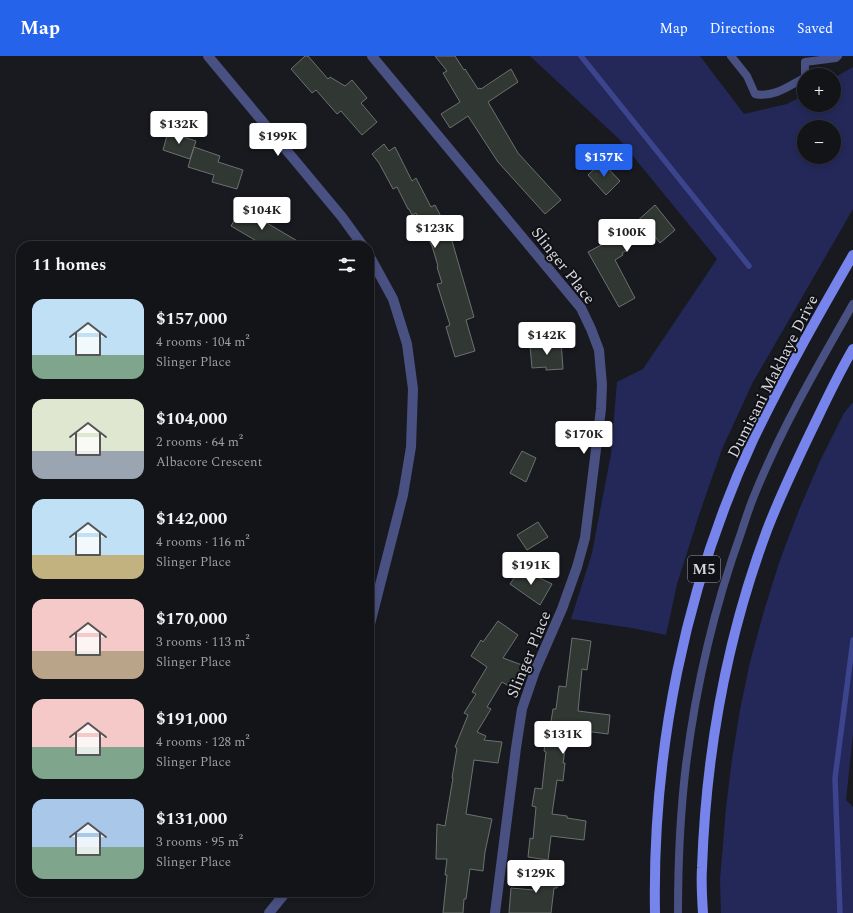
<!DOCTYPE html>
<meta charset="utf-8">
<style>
:root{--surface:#131418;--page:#1c1d21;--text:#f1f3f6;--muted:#9d9ea2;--line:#323337;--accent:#2563eb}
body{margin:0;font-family:Spectral,serif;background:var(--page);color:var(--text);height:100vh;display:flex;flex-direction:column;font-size:15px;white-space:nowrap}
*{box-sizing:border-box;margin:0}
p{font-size:13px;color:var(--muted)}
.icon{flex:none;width:22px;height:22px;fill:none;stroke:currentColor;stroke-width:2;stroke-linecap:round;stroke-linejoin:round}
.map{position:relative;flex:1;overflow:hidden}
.panel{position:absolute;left:16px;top:185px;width:358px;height:656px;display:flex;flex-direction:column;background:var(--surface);border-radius:16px;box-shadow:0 2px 6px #0003,0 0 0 1px var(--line)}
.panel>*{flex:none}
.buttons{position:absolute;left:797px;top:12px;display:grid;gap:8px}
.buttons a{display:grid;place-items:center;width:44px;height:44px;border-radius:50%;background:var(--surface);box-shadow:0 2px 6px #0003,0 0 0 1px var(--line);font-size:20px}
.price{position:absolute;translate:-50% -34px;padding:0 9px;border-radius:4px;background:#fff;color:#222;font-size:13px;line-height:26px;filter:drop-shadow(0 1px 2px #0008)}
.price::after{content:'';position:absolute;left:50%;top:24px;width:12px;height:9px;margin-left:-6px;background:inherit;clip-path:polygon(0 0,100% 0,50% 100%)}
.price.active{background:var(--accent);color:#fff}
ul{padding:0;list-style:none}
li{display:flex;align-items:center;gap:12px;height:100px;padding:0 16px}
li span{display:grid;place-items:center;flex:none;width:112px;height:80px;border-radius:12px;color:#555}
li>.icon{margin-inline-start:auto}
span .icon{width:48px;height:48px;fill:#fffc;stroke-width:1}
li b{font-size:17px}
h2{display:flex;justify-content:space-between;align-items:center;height:48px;padding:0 16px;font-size:17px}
header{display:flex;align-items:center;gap:24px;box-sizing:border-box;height:56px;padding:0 20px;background:var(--accent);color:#fff}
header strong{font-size:19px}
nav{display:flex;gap:22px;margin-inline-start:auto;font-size:14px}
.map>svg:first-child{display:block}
.green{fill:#232858;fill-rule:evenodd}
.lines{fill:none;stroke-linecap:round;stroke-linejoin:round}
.stream{stroke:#3d448e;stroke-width:5.5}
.building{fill:#313733;stroke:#6b726d}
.service{stroke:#495082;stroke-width:8}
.minor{stroke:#495082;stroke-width:10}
.primary{stroke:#7784ec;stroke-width:10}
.labels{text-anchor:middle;stroke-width:4;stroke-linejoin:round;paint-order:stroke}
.shield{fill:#101116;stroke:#9b9b9f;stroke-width:1}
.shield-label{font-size:15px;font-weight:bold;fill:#d6d6da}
.street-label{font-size:16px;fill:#d6d6da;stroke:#101116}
</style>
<header>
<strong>Map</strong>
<nav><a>Map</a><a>Directions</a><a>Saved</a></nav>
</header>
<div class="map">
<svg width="853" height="857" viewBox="0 0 853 857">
<rect width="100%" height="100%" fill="#191a20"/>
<path class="green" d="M530,0H700L744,58L787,48L804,39V49H834V22L853,11V153L753,326L722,393L699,459L677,528L666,579L632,572L571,563L592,497L611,398L617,326L643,313L717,203L619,83ZM804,71H834V101H804Z
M853,346V678L846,744L853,751V857H721L720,824L726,752L732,703L740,654L750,606L764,555L780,504L799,454L820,405L844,357Z"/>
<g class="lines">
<path class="stream" d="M581,0L749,210
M840,857L835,722L853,584"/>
</g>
<path class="building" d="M305,0H308L328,23L330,21L345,30L352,24L367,42L361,47L377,66L362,79L341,55L337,58L316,34L312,37L291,13Z
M435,0H455L464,14L465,13L478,33L480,32L481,33L511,13L518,26L488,46L518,97L561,144L545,158L498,106L468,60L450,72L441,58L460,46L443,17L447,15Z
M168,76L196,85L190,103L163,94Z
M384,88L389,95L395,91L412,125L416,122L431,151L435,149L450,178L474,261L466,264L475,295L455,301L446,271L450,269L437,228L442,227L437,211L438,210L432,190L416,157L412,159L409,153H408L397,131L393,133L379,107L372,98Z
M194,91L220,100L218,106L243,114L237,133L212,126L214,119L188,111Z
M602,106L620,125L606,139L588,119Z
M655,149L675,174L660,187L649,173L628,191L629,193L622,197L623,199L615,204L635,242L619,251L588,196L637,170L635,167Z
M242,152L277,173L306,190H265L231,170Z
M561,285L563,313L546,314V311L532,312L530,290L544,289V286Z
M522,395L536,402L526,426L510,417Z
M538,466L548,481L527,494L517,479Z
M522,511L529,517L552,528L540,549L510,528Z
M498,565L518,579L503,602L522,609L514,633L502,626L487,651L491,653L477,676L486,680L484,684L502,686L498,707L474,704L466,758L492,763L485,796L483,815L470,813L466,843H464L463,857H443L447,819H445L447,803H436L437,768L445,770L453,722H452L457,692L455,691L468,659L464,657L476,638L472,636L487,611L471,600L481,584L483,586Z
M572,582L591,585L587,614L582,613L578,655L610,659L608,678L585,675V677L568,675L563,707H565L563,725L557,724L552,758L567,760V762L586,765L584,784L551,780L548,804L528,801L530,782L533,783L536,751L532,750L535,732L542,733L546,696L544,695L547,678H549L553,653H556L559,630L566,631Z
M537,810L559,813L557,832H554L551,857H509L511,832L534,834Z"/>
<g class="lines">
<path class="service" d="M731,0L747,20L755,38C773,42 789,30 804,22
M805,19V6L836,2L838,0
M678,857C678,807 680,758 686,709C696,630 714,552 741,477C745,465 749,452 754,440C781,373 817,311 853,248"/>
<path class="minor" d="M208,0L342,161L363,190
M372,0L581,252L591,273L599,294L602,329L601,353L585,482L577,511L562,553L535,615L522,653L516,692L495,857
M369,199L393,243L407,288L413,333L411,391L403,439L369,572
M269,857L286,836"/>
<path class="primary" d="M655,857C652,695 685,531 753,384C783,321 818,260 853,199
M703,857C702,842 701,827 702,812C706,698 727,581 767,474C782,435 800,398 818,361C829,338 840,315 853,293"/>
</g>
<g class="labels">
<rect class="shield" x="688" y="500" width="32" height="26" rx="3"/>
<g class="shield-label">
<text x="704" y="518">M5</text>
</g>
<g class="street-label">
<text transform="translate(564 209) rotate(52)" y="6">Slinger Place</text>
<text transform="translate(772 320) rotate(-63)" y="6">Dumisani Makhaye Drive</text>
<text transform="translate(528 598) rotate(-68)" y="6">Slinger Place</text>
</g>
</g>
</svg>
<div class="buttons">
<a>+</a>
<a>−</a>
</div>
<b class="price" style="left:179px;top:89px">$132K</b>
<b class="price" style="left:278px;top:101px">$199K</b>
<b class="price active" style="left:604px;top:122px">$157K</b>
<b class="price" style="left:262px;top:175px">$104K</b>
<b class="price" style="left:435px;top:193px">$123K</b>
<b class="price" style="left:627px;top:197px">$100K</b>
<b class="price" style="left:547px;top:300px">$142K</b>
<b class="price" style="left:584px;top:399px">$170K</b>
<b class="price" style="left:531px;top:530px">$191K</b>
<b class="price" style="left:563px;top:699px">$131K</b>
<b class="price" style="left:536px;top:838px">$129K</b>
<section class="panel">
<h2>11 homes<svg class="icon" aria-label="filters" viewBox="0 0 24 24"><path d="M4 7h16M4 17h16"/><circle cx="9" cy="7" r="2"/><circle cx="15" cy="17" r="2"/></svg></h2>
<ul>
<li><span style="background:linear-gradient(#bfe0f5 70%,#7fa58c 0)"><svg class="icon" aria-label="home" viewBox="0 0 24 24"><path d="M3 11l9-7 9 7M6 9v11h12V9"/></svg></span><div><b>$157,000</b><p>4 rooms · 104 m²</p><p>Slinger Place</p></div></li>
<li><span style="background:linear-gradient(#dfe7d0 65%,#9aa5b1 0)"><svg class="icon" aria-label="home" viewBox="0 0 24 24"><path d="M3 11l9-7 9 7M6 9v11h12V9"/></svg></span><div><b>$104,000</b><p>2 rooms · 64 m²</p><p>Albacore Crescent</p></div></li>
<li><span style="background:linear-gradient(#bfe0f5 70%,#c2b280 0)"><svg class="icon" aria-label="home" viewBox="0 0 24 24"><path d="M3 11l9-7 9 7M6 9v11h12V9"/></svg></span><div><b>$142,000</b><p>4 rooms · 116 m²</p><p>Slinger Place</p></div></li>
<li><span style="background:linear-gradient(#f6c9c9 65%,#b9a48a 0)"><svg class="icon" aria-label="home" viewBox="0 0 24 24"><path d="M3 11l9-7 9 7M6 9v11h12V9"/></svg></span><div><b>$170,000</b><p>3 rooms · 113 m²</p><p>Slinger Place</p></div></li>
<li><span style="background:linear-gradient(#f6c9c9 60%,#7fa58c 0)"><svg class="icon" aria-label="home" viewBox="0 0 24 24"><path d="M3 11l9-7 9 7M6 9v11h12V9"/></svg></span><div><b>$191,000</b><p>4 rooms · 128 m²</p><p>Slinger Place</p></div></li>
<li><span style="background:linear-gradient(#a9c7e8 60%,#7fa58c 0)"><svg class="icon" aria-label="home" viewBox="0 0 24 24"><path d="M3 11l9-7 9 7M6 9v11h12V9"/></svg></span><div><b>$131,000</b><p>3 rooms · 95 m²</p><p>Slinger Place</p></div></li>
</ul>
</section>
</div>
